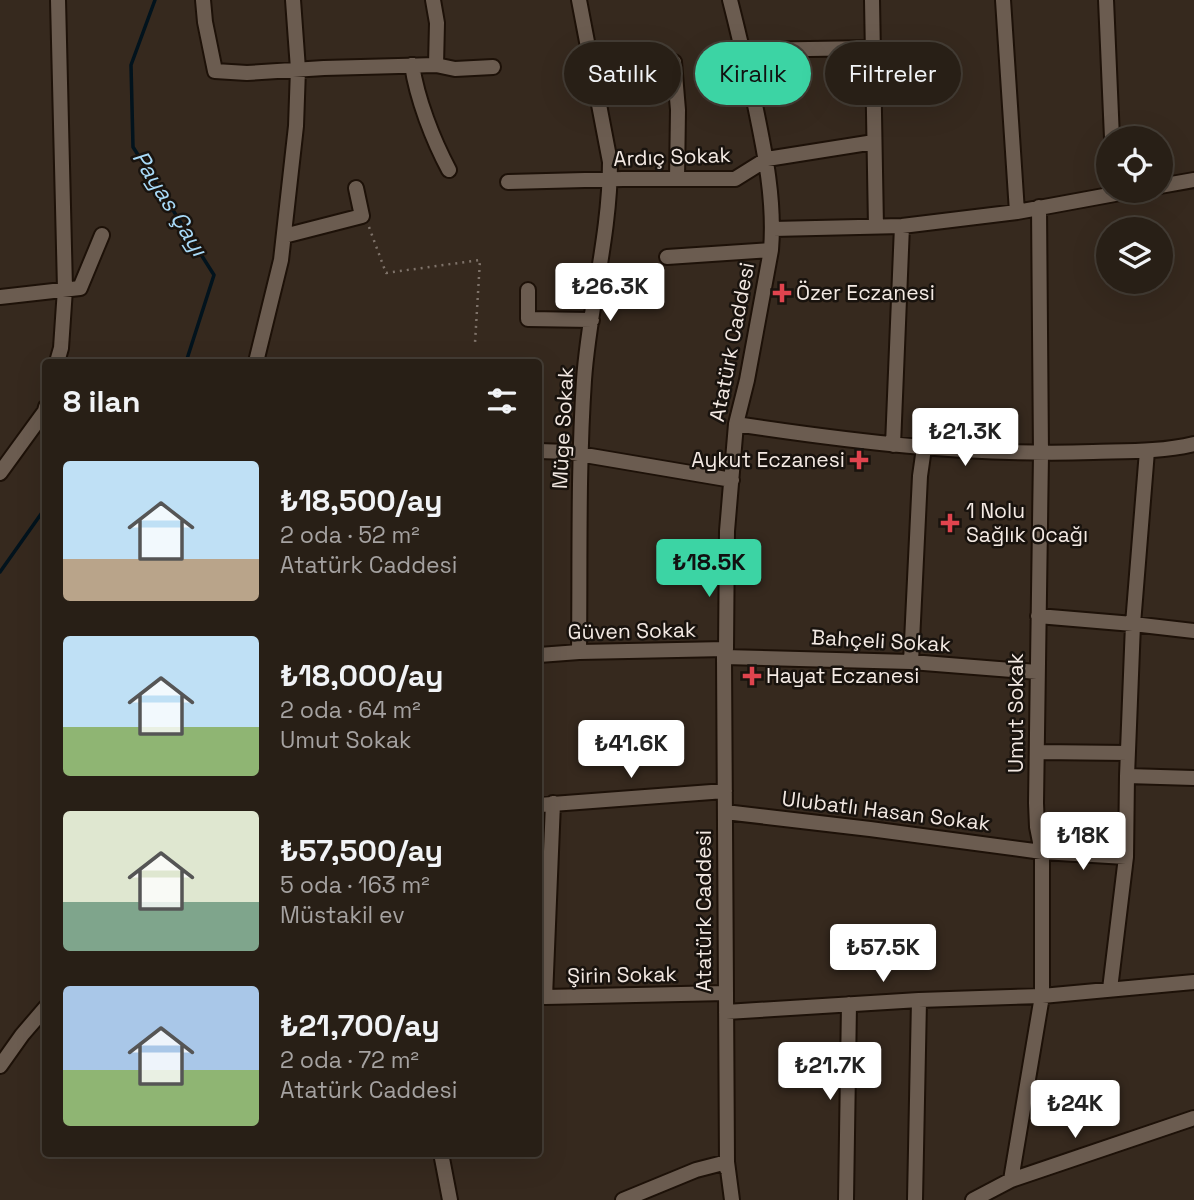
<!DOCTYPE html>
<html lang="tr">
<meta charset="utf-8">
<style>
:root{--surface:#281f16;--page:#30271f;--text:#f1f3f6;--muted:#a5a2a1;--line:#443d35;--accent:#3cd4a4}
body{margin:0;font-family:"Space Grotesk",sans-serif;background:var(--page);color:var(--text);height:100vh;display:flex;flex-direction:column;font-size:26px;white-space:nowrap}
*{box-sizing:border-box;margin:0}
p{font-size:23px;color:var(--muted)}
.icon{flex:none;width:38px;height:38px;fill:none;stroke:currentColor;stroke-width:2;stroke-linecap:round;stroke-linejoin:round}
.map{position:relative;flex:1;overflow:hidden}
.side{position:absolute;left:42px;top:359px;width:500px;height:798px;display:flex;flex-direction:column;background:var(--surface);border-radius:7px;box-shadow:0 7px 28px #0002,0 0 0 2px var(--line)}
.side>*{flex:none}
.top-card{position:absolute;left:564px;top:42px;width:525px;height:63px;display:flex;gap:14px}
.buttons{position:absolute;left:1096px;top:126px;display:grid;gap:14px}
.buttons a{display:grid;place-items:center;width:77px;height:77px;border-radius:50%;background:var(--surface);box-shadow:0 7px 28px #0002,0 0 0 2px var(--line);font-size:35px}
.price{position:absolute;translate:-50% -60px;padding:0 16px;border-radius:7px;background:#fff;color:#222;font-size:23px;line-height:46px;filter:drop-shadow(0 2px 4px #0008)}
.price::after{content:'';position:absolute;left:50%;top:42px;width:21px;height:16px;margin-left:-10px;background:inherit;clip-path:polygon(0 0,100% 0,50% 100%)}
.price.active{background:var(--accent);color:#111}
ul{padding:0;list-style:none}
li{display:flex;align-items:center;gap:21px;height:175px;padding:0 21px}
li span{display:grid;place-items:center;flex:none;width:196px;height:140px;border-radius:7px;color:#555}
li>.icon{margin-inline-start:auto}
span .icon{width:84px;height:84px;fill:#fffc;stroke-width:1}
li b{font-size:30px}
h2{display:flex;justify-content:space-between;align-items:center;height:84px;padding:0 21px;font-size:30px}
.tag{padding:0 24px;border-radius:32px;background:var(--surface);box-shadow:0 7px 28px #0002,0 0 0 2px var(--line);font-size:24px;line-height:63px}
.tag.active{background:var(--accent);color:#111}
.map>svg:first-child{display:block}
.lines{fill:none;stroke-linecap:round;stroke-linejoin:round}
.stream{stroke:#02131d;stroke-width:3.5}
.minor-casing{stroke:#1d1108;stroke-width:18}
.path{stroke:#7e7269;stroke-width:2.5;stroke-dasharray:2 5;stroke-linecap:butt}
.minor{stroke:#6b5c50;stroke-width:14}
.health-dot{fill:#e0444e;stroke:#19130e;stroke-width:2.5}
.labels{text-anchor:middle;stroke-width:5;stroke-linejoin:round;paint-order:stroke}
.street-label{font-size:21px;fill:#f3e9e3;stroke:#19130e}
.poi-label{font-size:21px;fill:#f3e9e3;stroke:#19130e;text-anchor:start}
.water-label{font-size:23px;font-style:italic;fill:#a8daf8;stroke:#19130e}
</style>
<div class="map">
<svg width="1194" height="1200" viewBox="0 0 1194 1200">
<rect width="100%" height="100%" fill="#36291e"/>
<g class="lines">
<path class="stream" d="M155,0L131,65L133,147L214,275L186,362
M0,572L46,507"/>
<defs>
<path id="minor" d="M203,0L205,22L215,71L247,73L324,68L436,65L437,23L433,0
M579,0L610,162C610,236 589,307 584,380C578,470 580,561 579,652
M730,0C739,35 747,70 755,105C765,153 775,201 771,250L747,380L736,424L727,531L726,649L724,657L727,1162L732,1200
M872,0L876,227
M1003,0L1017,212
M1106,0L1112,138
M743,50L872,48
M412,65C417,99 433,140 449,170
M436,65L455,69L493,67
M595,89L674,62L678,110L677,179
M508,182L623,179H735L767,159L874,142
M1160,186L1194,180
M773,229L902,226L1017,212L1131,191
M284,236L362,216L356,188
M667,257L771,250
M528,290V319L592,320
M0,297L80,288L102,235
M57,362L61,348L65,289L58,0
M256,362L281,260L296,126L298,69L293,0
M736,424C855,442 972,456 1093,452C1126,451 1161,452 1194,444
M893,445L902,226
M539,451L567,452L732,480
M0,473L45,411L46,407
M1038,616L1133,624L1194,631
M539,655L579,652L726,649
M724,657L911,662L1037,672
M911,662L920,476L924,448
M1038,752L1128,753
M1127,776L1194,778
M553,803L545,997L726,993
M539,805L725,791
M725,812L870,829L1042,852L1126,857
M1110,989L1126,857L1127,776L1133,624L1147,451
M726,1012L919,1000L1042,996L1194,982
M0,1066L22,1035L46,1007
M441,1153L450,1200
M1011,1180L1042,996V852L1037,827L1036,803L1041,454L1039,207
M623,1200L696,1170L727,1162V1169
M846,1200L849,1004
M915,1200L919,1000
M973,1200L1011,1180L1194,1118"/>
</defs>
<use href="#minor" class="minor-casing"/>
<path class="path" d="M369,227L386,273L480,260L475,343"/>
<use href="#minor" class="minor"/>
</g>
<g class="health-dot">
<path d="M778.5 282.5h7v7h7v7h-7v7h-7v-7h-7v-7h7z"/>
<path d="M855.5 449.5h7v7h7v7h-7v7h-7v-7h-7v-7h7z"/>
<path d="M946.5 512.5h7v7h7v7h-7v7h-7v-7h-7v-7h7z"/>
<path d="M748.5 665.5h7v7h7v7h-7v7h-7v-7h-7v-7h7z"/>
</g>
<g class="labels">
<g class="street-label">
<text transform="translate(672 157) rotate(-2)" y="7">Ardıç Sokak</text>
<text transform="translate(732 342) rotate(-79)" y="7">Atatürk Caddesi</text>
<text transform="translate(563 428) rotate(-87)" y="7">Müge Sokak</text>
<text transform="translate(632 631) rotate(-1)" y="7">Güven Sokak</text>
<text transform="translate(881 641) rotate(3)" y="7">Bahçeli Sokak</text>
<text transform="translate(1016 713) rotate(-90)" y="7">Umut Sokak</text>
<text transform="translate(886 811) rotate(7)" y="7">Ulubatlı Hasan Sokak</text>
<text transform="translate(704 911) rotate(-90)" y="7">Atatürk Caddesi</text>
<text transform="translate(622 975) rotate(-1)" y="7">Şirin Sokak</text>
</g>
<g class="poi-label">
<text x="796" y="300">Özer Eczanesi</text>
<text x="845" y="467" text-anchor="end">Aykut Eczanesi</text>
<text x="966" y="518">1 Nolu<tspan x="966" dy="24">Sağlık Ocağı</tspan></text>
<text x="766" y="683">Hayat Eczanesi</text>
</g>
<g class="water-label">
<text transform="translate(170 203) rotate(58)" y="8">Payas Çayı</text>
</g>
</g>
</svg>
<div class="buttons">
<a><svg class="icon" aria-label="locate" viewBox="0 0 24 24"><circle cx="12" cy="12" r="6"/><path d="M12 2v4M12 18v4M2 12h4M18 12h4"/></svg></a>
<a><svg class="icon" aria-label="layers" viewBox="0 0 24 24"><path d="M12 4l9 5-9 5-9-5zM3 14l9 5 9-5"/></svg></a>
</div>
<b class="price" style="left:610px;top:323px">₺26.3K</b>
<b class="price" style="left:965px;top:468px">₺21.3K</b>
<b class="price active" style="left:709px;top:599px">₺18.5K</b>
<b class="price" style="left:631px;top:780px">₺41.6K</b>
<b class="price" style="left:1083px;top:872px">₺18K</b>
<b class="price" style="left:883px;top:984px">₺57.5K</b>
<b class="price" style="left:830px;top:1102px">₺21.7K</b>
<b class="price" style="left:1075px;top:1140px">₺24K</b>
<div class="top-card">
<a class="tag">Satılık</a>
<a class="tag active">Kiralık</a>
<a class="tag">Filtreler</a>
</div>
<section class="side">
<h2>8 ilan<svg class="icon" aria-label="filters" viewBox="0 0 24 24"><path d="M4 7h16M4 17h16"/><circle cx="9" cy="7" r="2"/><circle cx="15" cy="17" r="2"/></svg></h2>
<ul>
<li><span style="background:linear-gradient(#bfe0f5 70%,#b9a48a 0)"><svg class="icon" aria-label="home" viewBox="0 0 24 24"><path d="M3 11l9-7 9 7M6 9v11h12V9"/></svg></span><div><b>₺18,500/ay</b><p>2 oda · 52 m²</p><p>Atatürk Caddesi</p></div></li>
<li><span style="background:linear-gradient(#bfe0f5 65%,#8fb573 0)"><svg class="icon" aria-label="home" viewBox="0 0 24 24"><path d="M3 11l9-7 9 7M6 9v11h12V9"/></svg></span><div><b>₺18,000/ay</b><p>2 oda · 64 m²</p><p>Umut Sokak</p></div></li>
<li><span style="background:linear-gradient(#dfe7d0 65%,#7fa58c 0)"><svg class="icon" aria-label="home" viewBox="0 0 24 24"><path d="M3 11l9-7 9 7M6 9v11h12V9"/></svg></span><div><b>₺57,500/ay</b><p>5 oda · 163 m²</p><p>Müstakil ev</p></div></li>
<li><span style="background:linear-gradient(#a9c7e8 60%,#8fb573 0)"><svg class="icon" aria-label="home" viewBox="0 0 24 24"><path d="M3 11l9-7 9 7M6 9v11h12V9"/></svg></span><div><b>₺21,700/ay</b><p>2 oda · 72 m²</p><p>Atatürk Caddesi</p></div></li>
</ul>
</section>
</div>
